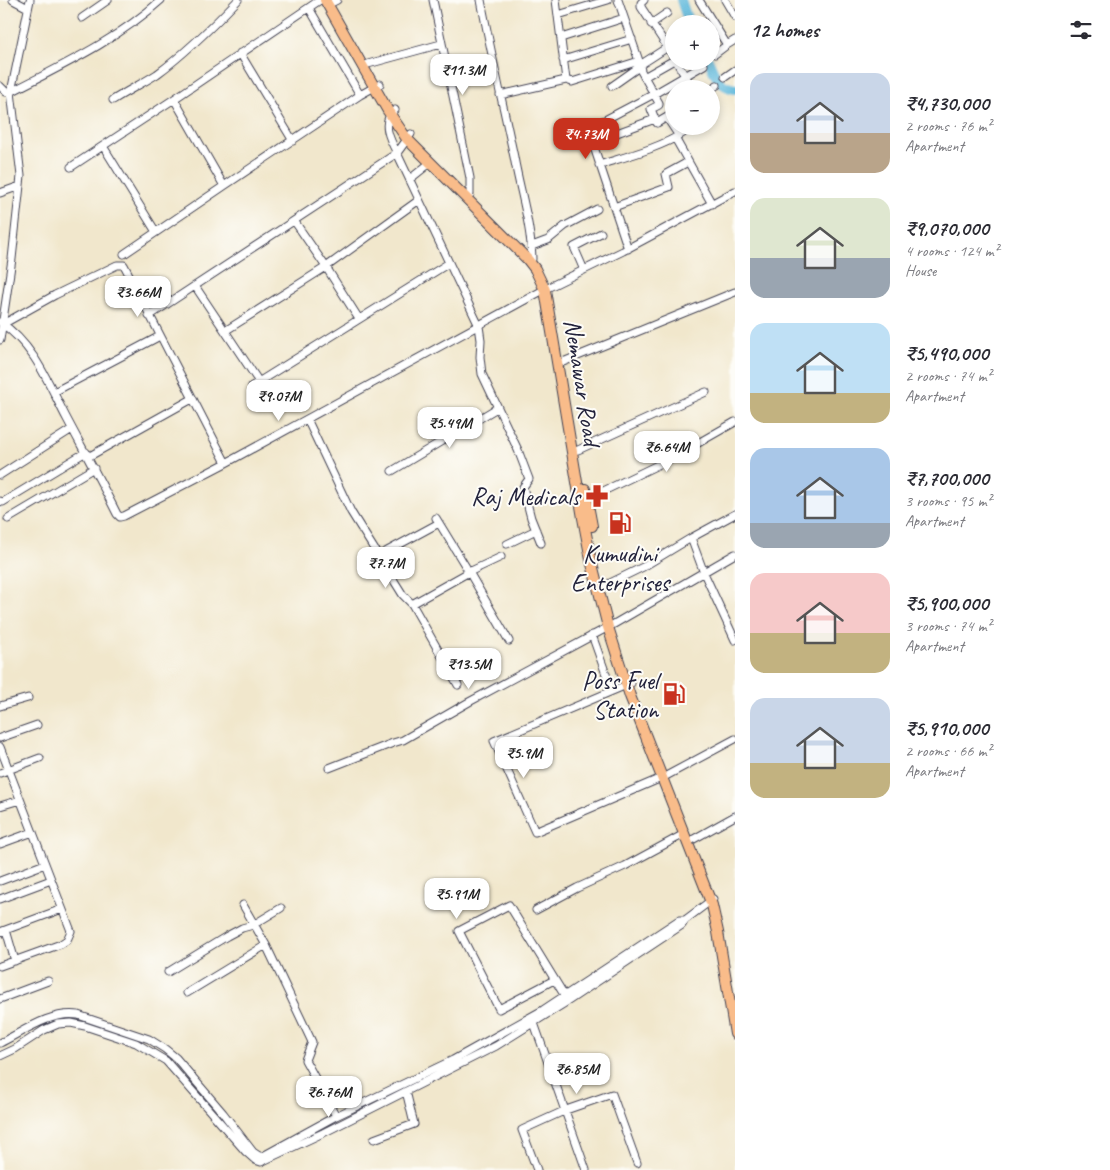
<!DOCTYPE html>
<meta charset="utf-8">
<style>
:root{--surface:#fff;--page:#f2f2f3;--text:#2b2b33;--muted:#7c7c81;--accent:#c8321e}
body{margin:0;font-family:Caveat,sans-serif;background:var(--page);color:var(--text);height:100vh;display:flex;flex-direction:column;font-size:19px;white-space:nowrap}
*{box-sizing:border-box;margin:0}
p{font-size:16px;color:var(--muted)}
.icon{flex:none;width:28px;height:28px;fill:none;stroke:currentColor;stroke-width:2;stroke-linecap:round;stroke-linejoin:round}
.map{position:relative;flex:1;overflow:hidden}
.details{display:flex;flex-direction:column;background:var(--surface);width:375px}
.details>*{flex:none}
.tools{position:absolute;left:665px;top:15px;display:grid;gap:10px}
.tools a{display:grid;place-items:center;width:55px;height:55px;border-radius:50%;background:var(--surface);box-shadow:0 2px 8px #0003;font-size:25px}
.price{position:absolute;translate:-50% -42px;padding:0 11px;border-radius:10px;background:#fff;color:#222;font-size:16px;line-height:32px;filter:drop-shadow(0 1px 2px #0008)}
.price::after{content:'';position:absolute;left:50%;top:30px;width:15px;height:11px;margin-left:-8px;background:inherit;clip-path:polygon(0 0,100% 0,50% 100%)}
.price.active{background:var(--accent);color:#fff}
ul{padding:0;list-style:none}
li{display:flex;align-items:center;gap:15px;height:125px;padding:0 15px}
li span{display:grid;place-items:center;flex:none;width:140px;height:100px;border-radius:15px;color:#555}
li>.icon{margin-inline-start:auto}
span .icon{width:60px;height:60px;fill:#fffc;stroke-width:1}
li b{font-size:21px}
h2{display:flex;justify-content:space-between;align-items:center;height:60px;padding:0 15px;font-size:21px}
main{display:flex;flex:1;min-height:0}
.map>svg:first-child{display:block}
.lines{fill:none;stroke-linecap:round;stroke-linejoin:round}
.river{stroke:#5db8db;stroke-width:10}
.minor-casing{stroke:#414051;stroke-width:9}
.highway-casing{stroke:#414051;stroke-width:12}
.minor{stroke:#fff;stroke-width:7}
.highway{stroke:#f9bc8a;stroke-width:10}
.labels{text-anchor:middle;stroke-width:4;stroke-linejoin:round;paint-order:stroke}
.street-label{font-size:25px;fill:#22223b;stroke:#fdfcf7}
.poi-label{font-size:25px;fill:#22223b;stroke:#fdfcf7;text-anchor:end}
</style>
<main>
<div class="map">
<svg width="735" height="1170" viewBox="0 0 735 1170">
<rect width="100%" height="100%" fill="#fdfcf7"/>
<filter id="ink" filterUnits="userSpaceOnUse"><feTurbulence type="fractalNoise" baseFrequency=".02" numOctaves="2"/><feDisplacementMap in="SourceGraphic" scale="10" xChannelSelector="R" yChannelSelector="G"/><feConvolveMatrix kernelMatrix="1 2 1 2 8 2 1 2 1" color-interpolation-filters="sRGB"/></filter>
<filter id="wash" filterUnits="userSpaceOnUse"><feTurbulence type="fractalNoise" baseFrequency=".0096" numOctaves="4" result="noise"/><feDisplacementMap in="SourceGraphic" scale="20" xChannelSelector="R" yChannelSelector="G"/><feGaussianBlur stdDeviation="1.12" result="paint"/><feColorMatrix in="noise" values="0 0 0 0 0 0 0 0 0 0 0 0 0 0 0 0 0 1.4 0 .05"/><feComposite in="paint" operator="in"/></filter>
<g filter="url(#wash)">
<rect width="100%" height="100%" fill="#f1e7cc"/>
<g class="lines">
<path class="river" d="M681,0L689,24
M709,61C715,75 718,86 735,89"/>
</g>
</g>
<g filter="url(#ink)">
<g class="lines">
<defs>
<path id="minor" d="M13,0L28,8
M30,0L11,92C63,65 117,40 161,0
M433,0L470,178V194
M481,0C491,53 503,105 514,157C520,191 531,224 532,259
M556,0L566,80L572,82L639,61L618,0
M644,0L641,3V7L674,57
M699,0L727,45L735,40
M725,0L735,17
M333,2L337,0
M309,8L360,95
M558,15L608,0
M82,18L108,0
M651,24L667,13
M561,38L624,18
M240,53L293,141
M715,54L727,45
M563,60L632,39
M639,61L641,71L659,103V105L651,109L655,119
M676,61L685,76L704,65
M368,64L441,44
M640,65L674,43
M644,77L674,60
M725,77L735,70
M0,86L6,92H11L21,176L12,259L0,340
M612,86L639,67
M711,89L717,85
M500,95L566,80
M174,99L320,0
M113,100C127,91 143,83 157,74C186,53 213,26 238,0
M667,118L679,136
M582,132L654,94L685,76L694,89
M411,134L397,153L479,326L481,340L480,357L482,374L518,450L529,479L523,487L531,518L541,543
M675,138L712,204
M103,146L156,232
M599,165C628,156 660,148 685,132
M71,167L174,99L224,186L124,254
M410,179L430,163
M224,186L360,95L380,84
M0,193L20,186
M614,207L669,187L666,174L688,162
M532,246L548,240L565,226L597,209
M628,249L593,144L595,141L655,119L657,123L674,113
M584,270L574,247L601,233
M195,286L225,331L326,267L295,222
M149,316L397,153C390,140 380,121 395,110
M359,319L326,267L419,200
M0,322C35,346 48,383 67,419C84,451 101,482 117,514L120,517L124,516L226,463L549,287L623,251L735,191
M3,324L55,295L117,265H124L226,463
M225,331L259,382
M563,362L735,292
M252,386L449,263
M54,392L160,336
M307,419L351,512L388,571L403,595L412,604L469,572L436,518
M578,450L706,392
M88,457L192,399
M392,471L497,408
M0,475L72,429
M587,499L672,458L735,422
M0,501L3,502L86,452
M735,514L691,538L704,573L735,640
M8,519L94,468
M507,544L536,530
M378,556L439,523
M501,557L469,572L509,641
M604,586L643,567L691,538
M412,604L458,685
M592,635L612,691
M631,683L494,741L535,832L666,776L735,739
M0,706L28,698
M0,738L37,725
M0,747L71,931L67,940L61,944L0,966
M329,768L393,743L403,740L469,702L614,624L735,554
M0,773L40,758
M0,806L20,800
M692,840L735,816
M0,844L33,832
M0,881L45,864
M0,899L51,880
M243,905L266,945L312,1042L305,1060L336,1116
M536,910L577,888L625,866L684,834
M6,930L15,961
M0,932L62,909
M168,972L227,936L242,928L253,925L281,908
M554,980L499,1009L459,931L509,905L566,998
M187,993L266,945
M0,999L48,981
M534,1023L586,1170
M0,1043C24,1031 51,1011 78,1015L149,1039L165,1049L176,1058L223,1113L253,1152L259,1156H263L336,1116L453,1060L543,1010L679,920H685
M0,1056L15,1049L44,1030L58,1024L71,1023L85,1026L136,1043L166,1061L246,1152L255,1160L261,1162L323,1133L496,1046L568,1001L682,925L685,920L713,899
M374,1139L414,1124L406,1091
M537,1170L522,1130L566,1110L612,1094L637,1163"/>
<path id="highway" d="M325,0L388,111L407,139L528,260L535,269L545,290L583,518L591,560L608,627L630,696L712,905L718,932L735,1034
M585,489L592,526"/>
</defs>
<use href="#minor" class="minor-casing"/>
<use href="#highway" class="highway-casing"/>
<use href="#minor" class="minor"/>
<use href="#highway" class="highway"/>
</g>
</g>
<defs>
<symbol id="pharmacy-bare" viewBox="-9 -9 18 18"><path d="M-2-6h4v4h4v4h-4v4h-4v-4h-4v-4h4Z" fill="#c8321e" stroke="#fdfcf7" stroke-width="2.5" paint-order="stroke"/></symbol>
<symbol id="fuel-bare" viewBox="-9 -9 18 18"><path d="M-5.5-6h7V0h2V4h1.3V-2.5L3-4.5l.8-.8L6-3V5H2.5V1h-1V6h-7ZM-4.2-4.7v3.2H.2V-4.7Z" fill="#c8321e" stroke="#fdfcf7" stroke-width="2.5" paint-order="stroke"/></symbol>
</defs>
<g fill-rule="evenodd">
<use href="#pharmacy-bare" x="581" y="480" width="32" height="32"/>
<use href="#fuel-bare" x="604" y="507" width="32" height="32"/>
<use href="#fuel-bare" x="658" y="678" width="32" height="32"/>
</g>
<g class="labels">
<g class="street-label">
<text transform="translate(583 382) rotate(81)" y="9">Nemawar Road</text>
</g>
<g class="poi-label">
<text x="580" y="505">Raj Medicals</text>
<text x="620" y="562" text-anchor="middle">Kumudini<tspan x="620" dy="29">Enterprises</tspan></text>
<text x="658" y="689">Poss Fuel<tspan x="658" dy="29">Station</tspan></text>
</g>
</g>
</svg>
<div class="tools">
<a>+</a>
<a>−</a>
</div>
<b class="price" style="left:463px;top:96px">₹11.3M</b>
<b class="price active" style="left:586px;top:160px">₹4.73M</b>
<b class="price" style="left:138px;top:318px">₹3.66M</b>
<b class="price" style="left:279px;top:422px">₹9.07M</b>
<b class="price" style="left:450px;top:449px">₹5.49M</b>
<b class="price" style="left:667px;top:473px">₹6.64M</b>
<b class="price" style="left:386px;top:589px">₹7.7M</b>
<b class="price" style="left:469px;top:690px">₹13.5M</b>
<b class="price" style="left:524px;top:779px">₹5.9M</b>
<b class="price" style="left:457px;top:920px">₹5.91M</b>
<b class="price" style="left:577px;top:1095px">₹6.85M</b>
<b class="price" style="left:329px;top:1118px">₹6.76M</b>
</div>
<section class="details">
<h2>12 homes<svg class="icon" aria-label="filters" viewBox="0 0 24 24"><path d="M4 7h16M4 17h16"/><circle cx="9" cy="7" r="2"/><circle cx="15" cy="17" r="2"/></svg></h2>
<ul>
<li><span style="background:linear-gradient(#c9d6e8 60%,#b9a48a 0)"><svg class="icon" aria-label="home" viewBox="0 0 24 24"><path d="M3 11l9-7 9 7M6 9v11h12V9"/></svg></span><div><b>₹4,730,000</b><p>2 rooms · 76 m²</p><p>Apartment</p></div></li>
<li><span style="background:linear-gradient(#dfe7d0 60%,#9aa5b1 0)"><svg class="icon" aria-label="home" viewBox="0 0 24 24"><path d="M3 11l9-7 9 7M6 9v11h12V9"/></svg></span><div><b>₹9,070,000</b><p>4 rooms · 124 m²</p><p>House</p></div></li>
<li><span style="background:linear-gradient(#bfe0f5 70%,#c2b280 0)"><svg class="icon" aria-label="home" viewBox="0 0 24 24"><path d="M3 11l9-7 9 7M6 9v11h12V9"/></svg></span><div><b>₹5,490,000</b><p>2 rooms · 74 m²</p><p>Apartment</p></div></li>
<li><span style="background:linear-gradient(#a9c7e8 75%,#9aa5b1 0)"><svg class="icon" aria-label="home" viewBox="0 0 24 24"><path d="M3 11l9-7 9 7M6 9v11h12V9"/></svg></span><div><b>₹7,700,000</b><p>3 rooms · 95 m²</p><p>Apartment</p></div></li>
<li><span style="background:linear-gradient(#f6c9c9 60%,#c2b280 0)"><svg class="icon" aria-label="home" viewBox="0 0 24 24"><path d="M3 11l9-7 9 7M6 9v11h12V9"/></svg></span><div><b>₹5,900,000</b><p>3 rooms · 74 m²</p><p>Apartment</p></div></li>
<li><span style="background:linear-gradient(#c9d6e8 65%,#c2b280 0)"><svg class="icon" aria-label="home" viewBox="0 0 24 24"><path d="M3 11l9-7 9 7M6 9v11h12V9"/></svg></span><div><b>₹5,910,000</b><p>2 rooms · 66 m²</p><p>Apartment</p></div></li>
</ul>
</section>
</main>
